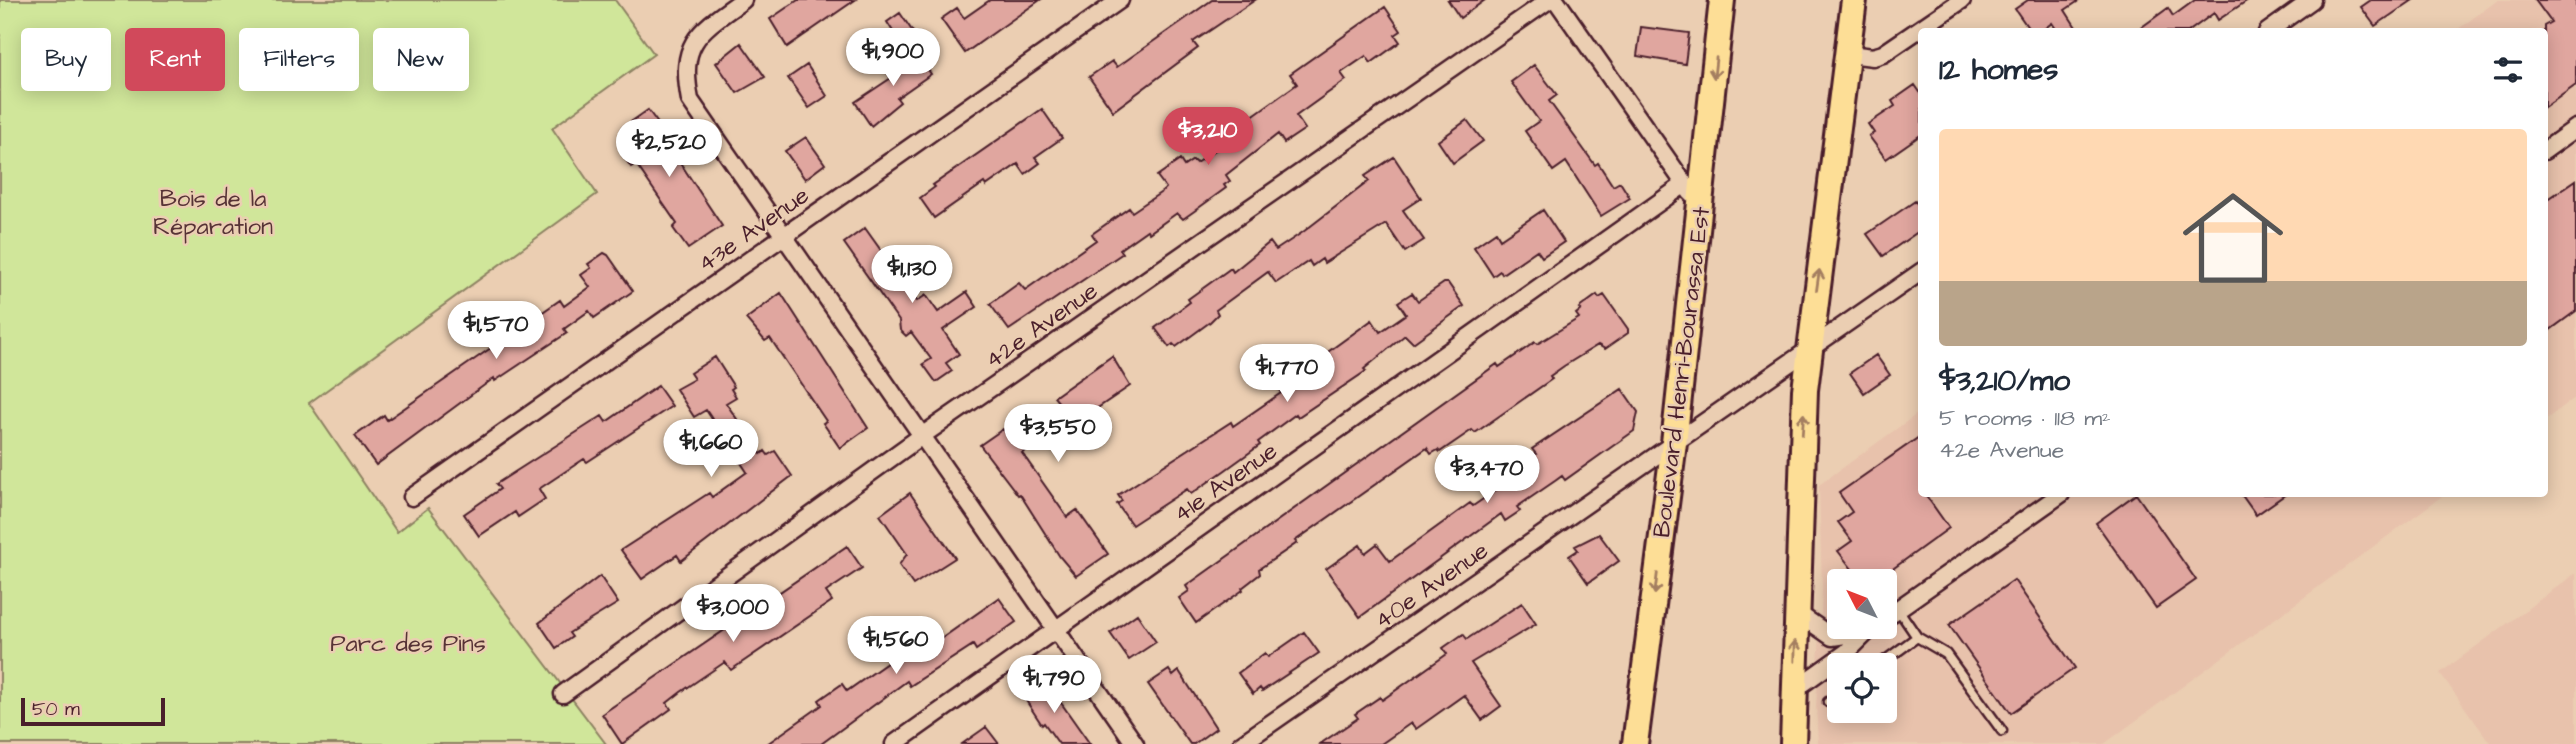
<!DOCTYPE html>
<meta charset="utf-8">
<style>
:root{--surface:#fff;--page:#f2f2f3;--text:#1f2937;--muted:#747a83;--line:#e0e1e3;--accent:#d1495b}
body{margin:0;font-family:"Architects Daughter",sans-serif;background:var(--page);color:var(--text);height:100vh;display:flex;flex-direction:column;font-size:26px;white-space:nowrap}
*{box-sizing:border-box;margin:0}
p{font-size:23px;color:var(--muted)}
.icon{flex:none;width:38px;height:38px;fill:none;stroke:currentColor;stroke-width:2;stroke-linecap:round;stroke-linejoin:round}
.map{position:relative;flex:1;overflow:hidden}
.sheet{position:absolute;left:1918px;top:28px;width:630px;height:469px;display:flex;flex-direction:column;background:var(--surface);border-radius:7px;box-shadow:0 4px 18px #0003}
.sheet>*{flex:none}
.guide{position:absolute;left:21px;top:28px;width:665px;height:63px;display:flex;gap:14px}
.needle{width:46px;rotate:312deg}
.tools{position:absolute;left:1827px;top:569px;display:grid;gap:14px}
.tools a{display:grid;place-items:center;width:70px;height:70px;border-radius:7px;background:var(--surface);box-shadow:0 4px 18px #0003;font-size:35px}
.scale{position:absolute;left:21px;bottom:18px;width:144px;box-sizing:border-box;padding-left:7px;border:4px solid #4a1f2b;border-top:0;font-size:19px;line-height:24px;white-space:nowrap;color:#4a1f2b;-webkit-text-stroke:5px #ebceb2;paint-order:stroke}
.price{position:absolute;translate:-50% -60px;padding:0 16px;border-radius:24px;background:#fff;color:#222;font-size:23px;line-height:46px;filter:drop-shadow(0 2px 4px #0008)}
.price::after{content:'';position:absolute;left:50%;top:42px;width:21px;height:16px;margin-left:-10px;background:inherit;clip-path:polygon(0 0,100% 0,50% 100%)}
.price.selected{background:var(--accent);color:#fff}
ul{padding:0;list-style:none}
li{display:grid;align-content:center;gap:14px;height:371px;padding:0 21px}
li+li{border-top:2px solid var(--line)}
li span{display:grid;place-items:center;height:217px;border-radius:7px;color:#555}
li>.icon{margin-inline-start:auto}
span .icon{width:126px;height:126px;fill:#fffc;stroke-width:1}
li b{font-size:30px}
h2{display:flex;justify-content:space-between;align-items:center;height:84px;padding:0 21px;font-size:30px}
.tag{padding:0 24px;border-radius:7px;background:var(--surface);box-shadow:0 4px 18px #0003;font-size:24px;line-height:63px}
.tag.selected{background:var(--accent);color:#fff}
.map>svg:first-child{display:block}
.built{fill:#e8c2ac;fill-rule:evenodd}
.green{fill:#d0e69a;stroke:#8d8262;stroke-width:2}
.building{fill:#e0a69f;stroke:#4a1f2b;stroke-width:2}
.lines{fill:none;stroke-linecap:round;stroke-linejoin:round}
.service-casing{stroke:#4a1f2b;stroke-width:13}
.minor-casing{stroke:#4a1f2b;stroke-width:21}
.primary-casing{stroke:#4a1f2b;stroke-width:30}
.service{stroke:#ebceb2;stroke-width:8}
.minor{stroke:#ebceb2;stroke-width:16}
.primary{stroke:#fdde96;stroke-width:24}
.oneway{stroke:#a47e60}
.labels{text-anchor:middle;stroke-width:5;stroke-linejoin:round;paint-order:stroke}
.park-label{font-size:24px;fill:#573336;stroke:#ebceb2}
.street-label{font-size:24px;fill:#4a1f2b;stroke:#ebceb2}
</style>
<div class="map">
<svg width="2576" height="744" viewBox="0 0 2576 744">
<rect width="100%" height="100%" fill="#ebceb2"/>
<filter id="ink" filterUnits="userSpaceOnUse"><feTurbulence type="fractalNoise" baseFrequency=".0143" numOctaves="2"/><feDisplacementMap in="SourceGraphic" scale="14" xChannelSelector="R" yChannelSelector="G"/><feConvolveMatrix kernelMatrix="1 2 1 2 8 2 1 2 1" color-interpolation-filters="sRGB"/></filter>
<g filter="url(#ink)">
<path class="built" d="M2498,0H2576V397L2545,420L2544,32H2454Z
M1921,411L1922,494H2445L2104,744H1818L1816,705L1822,590L1819,485ZM1839,581H1885V626H1839ZM1839,665H1885V710H1839Z
M2576,573V744H2491L2440,673Z"/>
<path class="green" d="M0,0H615L654,54L552,128L597,194L309,403L397,532L428,508L606,744H0Z"/>
<path class="building" d="M798,0H855L787,47L770,19Z
M990,0H1040L965,53L941,19L957,8L964,18Z
M1212,0H1255L1193,42L1198,48L1113,111L1089,77L1112,61L1117,67Z
M1448,0H1485L1460,18Z
M2028,0H2080L2065,10L2079,32H2058L2052,23L2040,32H2031L2015,9Z
M2195,0H2248L2218,20L2214,13L2188,32H2135L2168,8L2173,16Z
M2371,0H2413L2375,26L2361,7Z
M2535,0H2576V85L2544,108V26L2551,22Z
M1385,7L1401,31L1395,35L1400,42L1371,63L1366,56L1341,73L1346,80L1296,116L1305,129L1284,143L1278,134L1226,175L1230,181L1224,185L1226,188L1193,212L1183,219L1177,213L1149,233L1147,230L1120,249L1123,253L1009,330L990,304L1019,283L1025,290L1096,240L1092,234L1129,208L1132,212L1163,191L1166,188L1157,176L1180,160L1184,166L1193,160L1196,163L1227,142L1221,134L1230,126L1246,117L1248,119L1297,84L1290,74Z
M900,13L917,38L903,47L887,22Z
M1641,27L1689,33L1685,64L1637,56Z
M741,43L765,77L737,93L716,63Z
M915,51L931,74L897,98L900,102L871,126L855,102L891,78L886,71Z
M807,65L827,96L809,108L788,78Z
M1534,65L1557,95L1549,101L1595,165L1598,163L1613,186L1620,182L1630,198L1601,216L1566,162L1553,171L1525,131L1539,121L1511,82Z
M1915,85L1922,95V134L1886,159L1869,136L1874,133L1868,124L1895,106L1892,101Z
M1042,109L1062,138L1035,157L1040,163L1025,174L1018,164L986,186L984,183L934,218L920,198L935,187L933,185Z
M648,110L679,152L675,155L722,226L688,249L673,228L677,224L636,164L631,167L622,154L629,149L623,140L627,137L621,129Z
M1467,120L1483,141L1453,163L1438,141Z
M806,137L825,164L805,179L785,151Z
M1394,157L1421,198L1403,210L1424,240L1405,252L1386,224L1324,263L1322,259L1312,266L1309,261L1276,283L1268,272L1216,310L1218,314L1210,322L1176,347L1173,344L1169,347L1155,328L1190,302L1188,299L1231,268L1233,272L1270,242L1276,250L1303,232L1369,181L1365,176Z
M2576,180V311L2550,330L2544,322V202Z
M1915,201L1922,210V229L1883,256L1867,234Z
M1543,210L1564,242L1542,257L1537,250L1502,274L1500,271L1493,276L1474,247L1496,232L1500,239Z
M865,228L917,301L926,295L938,312L967,292L977,307L943,330L959,354L946,363L952,371L936,382L923,364L931,359L911,332L906,336L900,330L899,321L844,243Z
M604,253L608,255L633,291L594,318L589,311L564,329L567,333L495,381L494,378L376,465L355,436L384,415L387,420L560,300L564,306L590,287L581,275L591,268L588,264Z
M1444,283H1448L1464,306L1413,343L1405,335L1364,369L1366,371L1298,417L1296,414L1258,442L1260,445L1224,471L1191,494L1187,489L1132,525L1117,504L1122,501L1118,495L1231,422L1233,426L1281,393L1278,388L1372,320L1380,332L1406,314L1398,302L1412,293L1418,301Z
M781,293L868,428L840,448L823,423L826,421L770,338L765,341L746,319Z
M1597,295L1599,298L1604,295L1628,329V333L1605,349L1598,345L1564,366L1550,376L1552,379L1475,433L1472,430L1440,452L1438,450L1431,454L1427,448L1295,541L1297,543L1259,569L1260,574L1242,588L1243,590L1196,623L1179,598L1189,591L1186,586L1497,364L1499,367L1535,342L1537,344L1579,318L1576,314L1581,310L1579,308Z
M1876,355L1890,375L1864,393L1850,373Z
M1112,356L1130,386L1074,424L1072,421L1022,453L1067,517L1077,510L1108,554L1076,576L1060,557L1020,494L1018,495L980,445L1003,429L1011,436L1060,404L1054,397Z
M715,357L734,387L731,389L736,397L726,403L761,454L765,451L768,455L775,451L792,476L681,561L677,555L642,579L621,550L709,493L712,497L747,472L706,410L694,417L676,389L694,379L690,373Z
M658,386L672,406L587,462L584,459L539,489L545,499L518,517L515,512L479,536L464,514L500,489L496,484L602,416L606,422Z
M1622,389L1638,412L1634,431L1565,480L1562,476L1555,481L1517,507L1520,511L1505,521L1501,514L1360,617L1326,569L1360,545L1365,553L1377,544L1390,561L1459,511L1470,503L1473,506L1512,479L1508,473L1536,454L1532,449Z
M1922,435V494H1925L1949,528L1876,581H1836L1852,569L1838,551L1852,541L1838,522L1852,512L1839,493Z
M910,493L955,558L913,585L899,565L907,554L880,515Z
M2136,494L2196,580L2156,608L2096,523Z
M2241,494H2286L2256,515Z
M1599,534L1619,561L1588,583L1569,556L1578,550L1575,546Z
M847,546L862,568L826,592L832,601L731,670L725,662L681,692L667,703L671,709L622,744L602,714Z
M600,576L618,603L569,633L572,637L556,648L539,623Z
M2014,580L2075,668L2011,713L1949,625Z
M999,598L1016,622L976,650L973,645L910,686L907,681L821,744H767L822,705L819,700L842,684L847,691L901,653L898,649L919,634L928,648Z
M1522,603L1536,624L1471,663L1501,706L1482,720L1464,695L1416,729L1411,723L1381,744H1320L1358,718L1355,714L1380,697L1382,700L1447,654L1443,648L1463,634L1467,639Z
M1137,614L1156,642L1129,660L1110,633Z
M1304,632L1319,653L1262,691L1260,688L1253,694L1238,673L1265,653L1268,657Z
M1169,670L1173,676L1179,671L1216,728L1194,744H1190L1148,684Z
M1047,680L1059,700L1090,744H1059L1044,723L1042,725L1023,696Z
M986,727L999,744H962Z"/>
<g class="lines">
<defs>
<path id="service" d="M1898,609L1917,637L1946,654L2002,731
M1879,665L1917,637
M1828,702L1839,694"/>
<path id="minor" d="M743,0C698,32 679,42 690,100L1135,744
M1556,0L1691,193
M2267,32L2312,0
M1849,54L1873,57L1883,54L1962,0
M2544,151L2576,128
M412,497L1120,0
M1796,612L1832,637L1866,632
M1885,618L2061,494
M1794,690L1847,652L1873,626
M563,694L923,435L1549,0
M894,744L1685,184
M1241,744L1922,271"/>
<path id="primary" d="M1635,744L1674,443L1722,0
M1793,744L1805,390L1854,0"/>
</defs>
<use href="#service" class="service-casing"/>
<use href="#minor" class="minor-casing"/>
<use href="#primary" class="primary-casing"/>
<use href="#service" class="service"/>
<use href="#minor" class="minor"/>
<use href="#primary" class="primary"/>
</g>
<defs><path id="oneway-shaft" d="M-6 0H5M1.5-3L5.5 0L1.5 3" fill="none" stroke-width="1.6" stroke-linecap="round" stroke-linejoin="round" transform="scale(1.75)"/></defs>
<g class="oneway">
<use href="#oneway-shaft" transform="translate(1715 68) rotate(96)"/>
<use href="#oneway-shaft" transform="translate(1818 280) rotate(-82)"/>
<use href="#oneway-shaft" transform="translate(1803 424) rotate(-86)"/>
<use href="#oneway-shaft" transform="translate(1656 584) rotate(97)"/>
<use href="#oneway-shaft" transform="translate(1795 651) rotate(-89)"/>
</g>
</g>
<g class="labels">
<g class="park-label">
<text x="213" y="206">Bois de la<tspan x="213" dy="28">Réparation</tspan></text>
<text x="408" y="651">Parc des Pins</text>
</g>
<g class="street-label">
<text transform="translate(753 229) rotate(-35)" y="8">43e Avenue</text>
<text transform="translate(1041 325) rotate(-35)" y="8">42e Avenue</text>
<text transform="translate(1681 372) rotate(-83)" y="8">Boulevard Henri-Bourassa Est</text>
<text transform="translate(1225 482) rotate(-35)" y="8">41e Avenue</text>
<text transform="translate(1431 585) rotate(-35)" y="8">40e Avenue</text>
</g>
</g>
</svg>
<div class="tools">
<a><svg class="needle" viewBox="-14 -14 28 28"><path d="M0-13l5 13h-10z" fill="#e53935"/><path d="M0 13l5-13h-10z" fill="#747a83"/></svg></a>
<a><svg class="icon" aria-label="locate" viewBox="0 0 24 24"><circle cx="12" cy="12" r="6"/><path d="M12 2v4M12 18v4M2 12h4M18 12h4"/></svg></a>
</div>
<div class="scale">50 m</div>
<b class="price" style="left:893px;top:88px">$1,900</b>
<b class="price selected" style="left:1208px;top:167px">$3,210</b>
<b class="price" style="left:669px;top:179px">$2,520</b>
<b class="price" style="left:912px;top:305px">$1,130</b>
<b class="price" style="left:496px;top:361px">$1,570</b>
<b class="price" style="left:1287px;top:404px">$1,770</b>
<b class="price" style="left:1058px;top:464px">$3,550</b>
<b class="price" style="left:711px;top:479px">$1,660</b>
<b class="price" style="left:1487px;top:505px">$3,470</b>
<b class="price" style="left:733px;top:644px">$3,000</b>
<b class="price" style="left:896px;top:676px">$1,560</b>
<b class="price" style="left:1054px;top:715px">$1,790</b>
<div class="guide">
<a class="tag">Buy</a>
<a class="tag selected">Rent</a>
<a class="tag">Filters</a>
<a class="tag">New</a>
</div>
<section class="sheet">
<h2>12 homes<svg class="icon" aria-label="filters" viewBox="0 0 24 24"><path d="M4 7h16M4 17h16"/><circle cx="9" cy="7" r="2"/><circle cx="15" cy="17" r="2"/></svg></h2>
<ul>
<li><span style="background:linear-gradient(#ffd9b3 70%,#b9a48a 0)"><svg class="icon" aria-label="home" viewBox="0 0 24 24"><path d="M3 11l9-7 9 7M6 9v11h12V9"/></svg></span><div><b>$3,210/mo</b><p>5 rooms · 118 m²</p><p>42e Avenue</p></div></li>
</ul>
</section>
</div>
